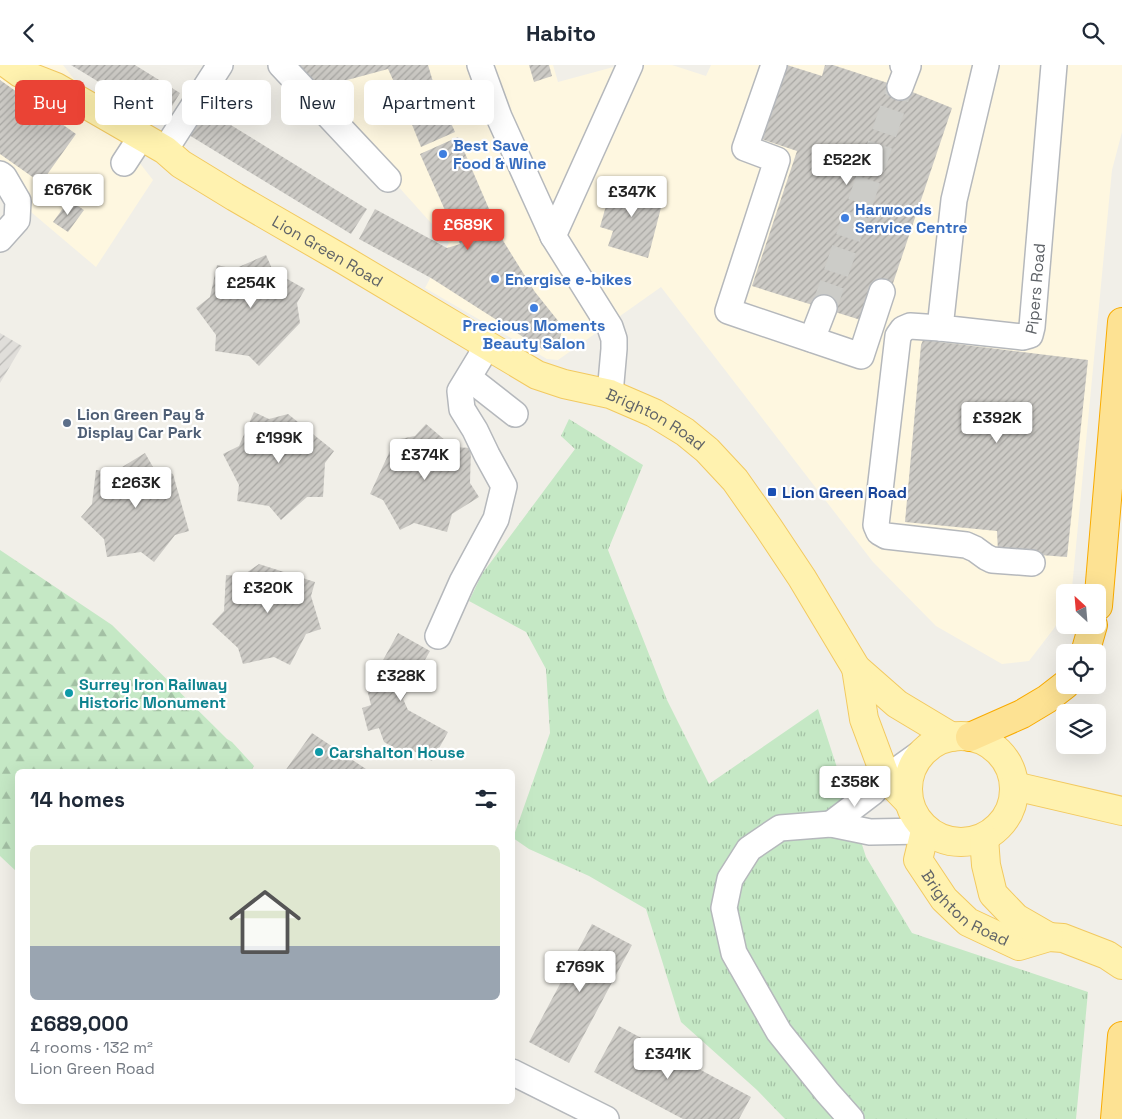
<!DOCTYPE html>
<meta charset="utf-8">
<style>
:root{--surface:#fff;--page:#f2f2f3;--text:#1f2937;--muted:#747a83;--line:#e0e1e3;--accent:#ea4335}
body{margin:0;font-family:"Space Grotesk",sans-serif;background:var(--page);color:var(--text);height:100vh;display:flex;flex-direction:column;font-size:19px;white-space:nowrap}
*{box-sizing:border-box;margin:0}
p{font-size:16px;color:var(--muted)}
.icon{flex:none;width:28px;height:28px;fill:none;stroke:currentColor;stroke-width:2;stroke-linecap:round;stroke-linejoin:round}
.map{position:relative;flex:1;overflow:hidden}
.panel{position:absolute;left:15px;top:704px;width:500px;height:335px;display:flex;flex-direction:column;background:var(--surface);border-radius:8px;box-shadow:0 5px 20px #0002}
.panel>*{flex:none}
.hud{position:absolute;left:15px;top:15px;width:500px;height:45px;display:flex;gap:10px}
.needle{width:32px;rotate:334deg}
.fabs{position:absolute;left:1056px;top:519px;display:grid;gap:10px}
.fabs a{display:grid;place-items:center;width:50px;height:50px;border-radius:8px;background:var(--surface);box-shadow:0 5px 20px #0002;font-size:25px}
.price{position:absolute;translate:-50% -42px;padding:0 11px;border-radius:5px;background:#fff;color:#222;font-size:16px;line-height:32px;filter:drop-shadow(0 1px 2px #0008)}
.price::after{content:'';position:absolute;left:50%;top:30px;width:15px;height:11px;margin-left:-8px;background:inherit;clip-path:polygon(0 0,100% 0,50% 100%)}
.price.current{background:var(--accent);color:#fff}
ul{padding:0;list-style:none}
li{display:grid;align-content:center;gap:10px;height:265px;padding:0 15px}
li+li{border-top:1px solid var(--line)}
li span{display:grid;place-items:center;height:155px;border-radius:8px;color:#555}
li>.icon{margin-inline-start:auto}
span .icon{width:90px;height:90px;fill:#fffc;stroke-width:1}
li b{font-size:21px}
h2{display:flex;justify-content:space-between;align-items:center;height:60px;padding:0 15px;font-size:21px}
.chip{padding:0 18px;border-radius:8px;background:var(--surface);box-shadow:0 5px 20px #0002;font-size:18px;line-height:45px}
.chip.current{background:var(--accent);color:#fff}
header{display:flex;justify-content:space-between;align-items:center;height:65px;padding:0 15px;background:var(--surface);font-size:22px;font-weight:600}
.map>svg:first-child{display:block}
.commercial{fill:#fef7e0}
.industrial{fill:url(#industrial-furrows)}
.grass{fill:url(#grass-tufts)}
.forest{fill:url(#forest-firs)}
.building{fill:url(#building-hatch)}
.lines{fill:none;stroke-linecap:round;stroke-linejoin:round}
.minor-tunnel{stroke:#ccccc8;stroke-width:25;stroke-dasharray:25 12;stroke-linecap:butt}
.minor-casing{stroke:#b5b8bc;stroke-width:28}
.major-casing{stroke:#f2c960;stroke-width:30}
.highway-casing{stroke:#f9ab00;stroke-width:30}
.minor{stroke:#fff;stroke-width:25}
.major{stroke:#fff2af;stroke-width:28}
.highway{stroke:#fde293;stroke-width:28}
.shop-dot{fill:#3f7fe0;stroke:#fff;stroke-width:2}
.service-dot{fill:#5c6f8a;stroke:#fff;stroke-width:2}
.transit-dot{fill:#1a4fb4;stroke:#fff;stroke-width:2}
.culture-dot{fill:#0f9aa8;stroke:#fff;stroke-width:2}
.labels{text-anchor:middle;stroke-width:4.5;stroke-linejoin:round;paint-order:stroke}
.shop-label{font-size:16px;font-weight:bold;fill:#366cbe;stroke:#fff;text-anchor:start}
.street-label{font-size:16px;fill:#5f6368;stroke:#fff}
.service-label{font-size:16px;font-weight:bold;fill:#4e5e75;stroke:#fff;text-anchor:start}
.transit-label{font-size:16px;font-weight:bold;fill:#164399;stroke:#fff;text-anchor:start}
.culture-label{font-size:16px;font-weight:bold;fill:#0d838f;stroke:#fff;text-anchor:start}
</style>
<header><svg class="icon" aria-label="back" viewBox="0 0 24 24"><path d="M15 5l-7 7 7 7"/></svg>Habito<svg class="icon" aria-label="search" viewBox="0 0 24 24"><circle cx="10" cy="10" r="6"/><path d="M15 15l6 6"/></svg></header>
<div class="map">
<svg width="1122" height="1054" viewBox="0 0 1122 1054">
<defs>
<pattern id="industrial-furrows" width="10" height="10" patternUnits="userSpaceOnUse" patternTransform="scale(1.25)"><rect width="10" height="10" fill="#e0deda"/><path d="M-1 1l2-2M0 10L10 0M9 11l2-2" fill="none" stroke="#b9b8b5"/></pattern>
<pattern id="grass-tufts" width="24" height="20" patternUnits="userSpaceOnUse" patternTransform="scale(1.25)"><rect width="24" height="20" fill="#c5e8c5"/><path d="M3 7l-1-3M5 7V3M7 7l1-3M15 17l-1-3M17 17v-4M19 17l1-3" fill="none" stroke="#a3c0a4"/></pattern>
<pattern id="forest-firs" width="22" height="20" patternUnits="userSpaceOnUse" patternTransform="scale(1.25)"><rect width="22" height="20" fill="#c5e8c5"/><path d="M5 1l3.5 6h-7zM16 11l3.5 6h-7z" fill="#a3c0a4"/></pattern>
<pattern id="building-hatch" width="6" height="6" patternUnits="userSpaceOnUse" patternTransform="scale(1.25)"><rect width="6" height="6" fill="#cccac5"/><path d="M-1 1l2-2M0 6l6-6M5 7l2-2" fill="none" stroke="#a9a8a4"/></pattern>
</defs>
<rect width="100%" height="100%" fill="#f1efe8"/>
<path class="commercial" d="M0,0H63L153,115L96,202L18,136L0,118Z
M287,0H553L558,17L621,0H672L706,11L711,0H1122V67L1112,105L1072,523L1070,527L1065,528V539L1055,562L1029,596L1002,599L936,561L873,497L661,222L558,295L547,294L425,223L449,178L335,51Z"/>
<path class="industrial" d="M0,268L22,281L0,318Z"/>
<path class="grass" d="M569,354L643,400L608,485L667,635L709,719L818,644L866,792L912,868L1088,927L1076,1054H785L757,1025L681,957L646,844L589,811L529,784L513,773L550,668L546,604L526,567L469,536L482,509L575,384L561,371Z"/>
<path class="forest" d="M0,485L112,560L227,674L232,677L254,701L251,706H18L17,807L0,791Z"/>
<path class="building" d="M71,0H135L180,28L163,56Z
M294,0H428L434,20L455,67L421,82L401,32L388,4L314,24Z
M529,0H549L552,11L534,17Z
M787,0L822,11L825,0H833L900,22L952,43L889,230L864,256L752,221L797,86L761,74Z
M0,15L76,69L41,118L0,89Z
M200,41L367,144L351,169L184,67Z
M458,72L502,174L535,227L563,262L560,273L557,280L551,284L545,286L431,213L359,174L375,144L447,183L460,179L420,89Z
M613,116L664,131L648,193L608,181L613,166L600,162Z
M69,135L84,145L68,167L53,157Z
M266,190L273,206L305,224L297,238L300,258L259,301L249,291L215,286L216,270L196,243L210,232L217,200L234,204Z
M923,275L1088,295L1067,492L998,487L997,466L905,457L921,280Z
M254,347L269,354L288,349L334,386L325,398L323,432H307L281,455L269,441L237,436L239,420L223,389L239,381Z
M426,359L453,382L471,383L470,418L479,432L452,449L447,467L414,458L400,465L383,435L370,429L395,375L415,371Z
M145,388L153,402L173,409L189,466L175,470L154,497L141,487L107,492L104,474L81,452L92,439L96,405L114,407Z
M259,499L315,517L311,531L321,564L306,569L290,600L274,592L243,599L238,583L212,559L224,546L226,510L242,511Z
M398,568L430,586L403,634L408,645L448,667L432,696L412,685L409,691L384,677L379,663L368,666L362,643L371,640L367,624Z
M312,668L369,706H285Z
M592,859L632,880L569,998L529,977Z
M619,961L751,1032L739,1054H683L594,1007Z"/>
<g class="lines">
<path class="minor-tunnel" d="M824,243L900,22"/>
<defs>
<g id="minor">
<path d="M281,0L388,114"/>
<path d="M480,0L499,52L553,171L610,262L614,274V284L610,329"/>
<path d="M774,0L745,83L777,95L728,246L861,291L882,227"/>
<path id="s1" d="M986,0L954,135L940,263L1023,272L1030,270L1032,262L1054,0"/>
<path d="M900,22L908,1L903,0"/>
<path d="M165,85L220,0"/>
<path d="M124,98L141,72"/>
<path d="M0,109L4,112L18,136L17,155L0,174"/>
<path d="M553,171L630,0"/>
<path d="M940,263L910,261L903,264L898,271L876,460L879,467L886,471L966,480L975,484L986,492L992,495L1032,498"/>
<path d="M812,274L824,243"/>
<path d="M469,313L515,349"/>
<path d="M438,571L462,517L496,454L504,421L487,390L475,365L462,344L460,326L480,293L485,280"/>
<path d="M831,759L873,727L886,713L921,688"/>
<path d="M512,1007L606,1054"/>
<path d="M851,1054L827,1027L779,967L734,888L724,843L730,814L749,784L780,763L831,759L870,767L925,766"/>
</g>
<g id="major">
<path id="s2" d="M9,0L20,8L56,22L165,85L181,99L235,132L344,195L537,310L564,319L610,329L654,348L685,367L707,385L735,415L768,462L802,513L856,603L897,639L952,672"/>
<path d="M856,603L864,654L886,713L908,736"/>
<circle cx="961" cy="724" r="53"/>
<path d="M1014,721L1122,746"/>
<path id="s3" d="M925,766L918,795L944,834L968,857L1019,881L1049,872L1063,873L1107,890L1122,900"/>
<path d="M984,773L986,800L993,829L1016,853L1049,872"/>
</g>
<path id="highway" d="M1098,541L1122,257
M1085,588L1093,560
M970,672L1022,649L1047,634L1065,620
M1115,1054L1122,971"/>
</defs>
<use href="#minor" class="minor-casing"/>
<use href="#major" class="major-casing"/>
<use href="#highway" class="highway-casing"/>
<use href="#minor" class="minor"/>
<use href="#major" class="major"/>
<use href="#highway" class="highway"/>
</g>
<g class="shop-dot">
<circle cx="443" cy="89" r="5"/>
<circle cx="845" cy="153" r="5"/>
<circle cx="495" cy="214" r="5"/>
<circle cx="534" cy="243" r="5"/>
</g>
<circle class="service-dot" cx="67" cy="358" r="5"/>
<rect class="transit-dot" x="767" y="422" width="10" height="10" rx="2.5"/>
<g class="culture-dot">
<circle cx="69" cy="628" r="5"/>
<circle cx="319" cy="687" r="5"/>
</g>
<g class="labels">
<g class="shop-label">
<text x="453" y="86">Best Save<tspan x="453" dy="18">Food &amp; Wine</tspan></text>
<text x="855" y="150">Harwoods<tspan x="855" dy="18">Service Centre</tspan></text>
<text x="505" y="220">Energise e-bikes</text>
<text x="534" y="266" text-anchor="middle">Precious Moments<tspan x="534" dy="18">Beauty Salon</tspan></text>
</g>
<g class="street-label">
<text dy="6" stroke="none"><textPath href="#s2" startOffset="370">Lion Green Road</textPath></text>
<text dy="6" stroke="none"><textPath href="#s1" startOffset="405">Pipers Road</textPath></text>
<text dy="6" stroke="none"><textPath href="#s2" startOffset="741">Brighton Road</textPath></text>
<text dy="6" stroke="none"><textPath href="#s3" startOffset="99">Brighton Road</textPath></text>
</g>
<g class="service-label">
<text x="77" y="355">Lion Green Pay &amp;<tspan x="77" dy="18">Display Car Park</tspan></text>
</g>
<g class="transit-label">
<text x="782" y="433">Lion Green Road</text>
</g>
<g class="culture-label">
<text x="79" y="625">Surrey Iron Railway<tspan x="79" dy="18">Historic Monument</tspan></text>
<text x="329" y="693">Carshalton House</text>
</g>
</g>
</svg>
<div class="fabs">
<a><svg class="needle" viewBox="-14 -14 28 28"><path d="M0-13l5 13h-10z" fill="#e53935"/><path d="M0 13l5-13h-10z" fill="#747a83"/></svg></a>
<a><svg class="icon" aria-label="locate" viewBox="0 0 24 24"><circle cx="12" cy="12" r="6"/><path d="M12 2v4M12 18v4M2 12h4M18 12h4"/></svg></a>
<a><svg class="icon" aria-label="layers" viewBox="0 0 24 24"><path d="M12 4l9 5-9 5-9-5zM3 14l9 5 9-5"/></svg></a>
</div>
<b class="price" style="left:847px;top:121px">£522K</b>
<b class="price" style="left:68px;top:151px">£676K</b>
<b class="price" style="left:632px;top:153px">£347K</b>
<b class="price current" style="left:468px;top:186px">£689K</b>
<b class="price" style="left:251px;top:244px">£254K</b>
<b class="price" style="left:997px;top:379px">£392K</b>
<b class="price" style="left:279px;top:399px">£199K</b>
<b class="price" style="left:425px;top:416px">£374K</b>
<b class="price" style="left:136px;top:444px">£263K</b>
<b class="price" style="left:268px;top:549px">£320K</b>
<b class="price" style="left:401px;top:637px">£328K</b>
<b class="price" style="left:855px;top:743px">£358K</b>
<b class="price" style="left:580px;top:928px">£769K</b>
<b class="price" style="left:668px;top:1015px">£341K</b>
<div class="hud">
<a class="chip current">Buy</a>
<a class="chip">Rent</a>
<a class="chip">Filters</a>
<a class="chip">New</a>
<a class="chip">Apartment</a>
</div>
<section class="panel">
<h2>14 homes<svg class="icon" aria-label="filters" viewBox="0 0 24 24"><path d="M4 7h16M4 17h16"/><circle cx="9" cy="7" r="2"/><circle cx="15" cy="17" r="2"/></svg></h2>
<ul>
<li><span style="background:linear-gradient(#dfe7d0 65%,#9aa5b1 0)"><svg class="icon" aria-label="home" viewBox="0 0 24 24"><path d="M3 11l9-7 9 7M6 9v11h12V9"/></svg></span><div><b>£689,000</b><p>4 rooms · 132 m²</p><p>Lion Green Road</p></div></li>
</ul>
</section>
</div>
